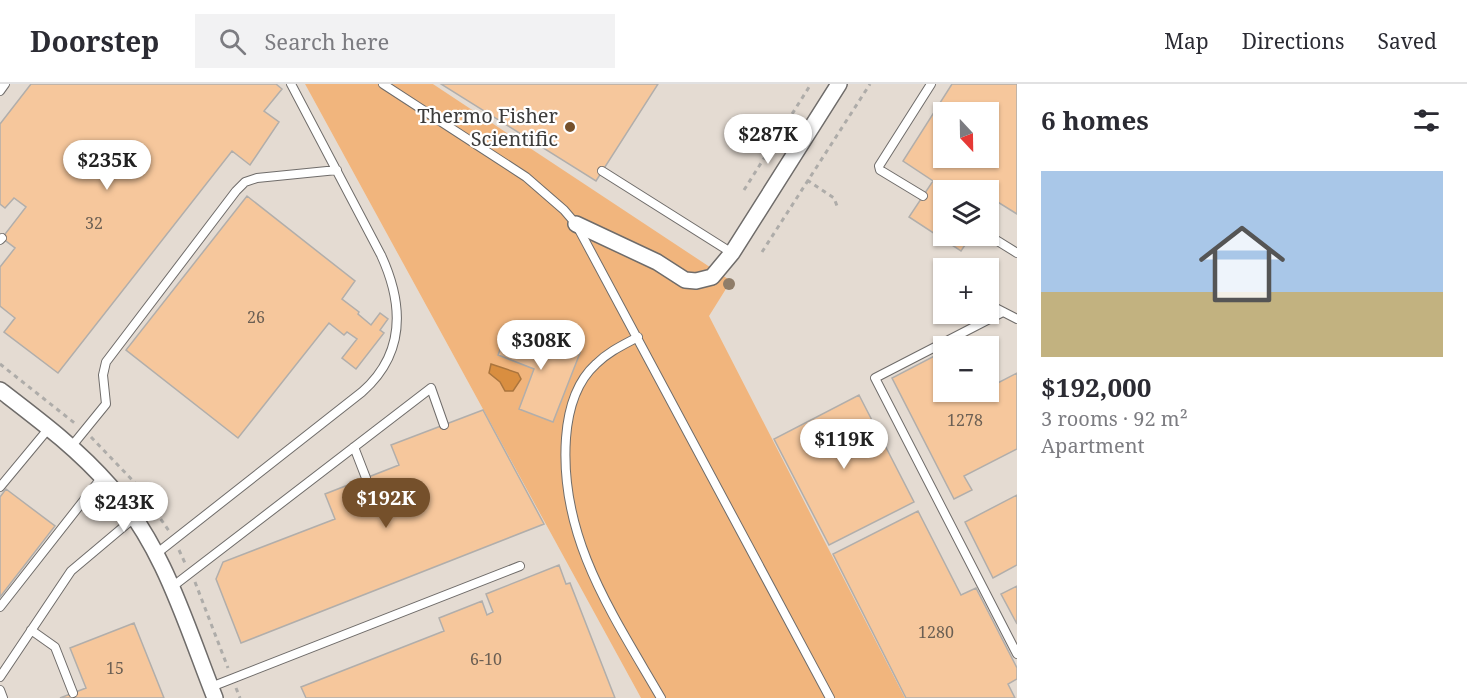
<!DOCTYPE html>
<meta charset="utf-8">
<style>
:root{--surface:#fff;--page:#f2f2f3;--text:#2b2b33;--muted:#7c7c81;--line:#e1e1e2;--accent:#75502b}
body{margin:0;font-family:"Noto Serif",serif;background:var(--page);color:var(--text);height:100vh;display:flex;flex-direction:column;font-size:22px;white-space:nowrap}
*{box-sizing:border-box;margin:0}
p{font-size:20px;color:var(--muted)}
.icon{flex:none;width:33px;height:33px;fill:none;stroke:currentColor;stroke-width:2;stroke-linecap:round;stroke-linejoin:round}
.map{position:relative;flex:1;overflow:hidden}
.drawer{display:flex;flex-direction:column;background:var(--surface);width:450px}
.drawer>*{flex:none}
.needle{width:39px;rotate:158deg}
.buttons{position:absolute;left:933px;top:18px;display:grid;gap:12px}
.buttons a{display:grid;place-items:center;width:66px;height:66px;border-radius:0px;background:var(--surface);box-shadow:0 2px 4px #0004;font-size:30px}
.price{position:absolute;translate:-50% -51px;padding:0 14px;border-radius:21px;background:#fff;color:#222;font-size:20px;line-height:39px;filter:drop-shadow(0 2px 3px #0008)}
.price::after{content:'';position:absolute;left:50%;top:36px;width:18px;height:14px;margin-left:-9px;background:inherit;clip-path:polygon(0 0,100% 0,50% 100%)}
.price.on{background:var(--accent);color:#fff}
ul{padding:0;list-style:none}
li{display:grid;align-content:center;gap:12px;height:318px;padding:0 24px}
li+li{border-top:2px solid var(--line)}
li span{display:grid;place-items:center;height:186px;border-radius:0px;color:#555}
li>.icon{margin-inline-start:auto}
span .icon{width:108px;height:108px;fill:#fffc;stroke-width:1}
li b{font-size:26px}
h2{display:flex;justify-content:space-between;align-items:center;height:72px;padding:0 24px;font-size:26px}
header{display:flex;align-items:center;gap:36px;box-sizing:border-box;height:84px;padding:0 30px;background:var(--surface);border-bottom:2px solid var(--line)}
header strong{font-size:28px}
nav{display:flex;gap:33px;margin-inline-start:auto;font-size:21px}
.search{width:420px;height:54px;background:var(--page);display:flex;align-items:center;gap:15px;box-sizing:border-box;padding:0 21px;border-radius:0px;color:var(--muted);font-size:22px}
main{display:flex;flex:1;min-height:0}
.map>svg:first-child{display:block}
.built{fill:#e4dbd2;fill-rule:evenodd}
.green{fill:#f1b57d}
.water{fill:#d98e40;stroke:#aa753e;stroke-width:1.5}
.building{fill:#f6c79c;stroke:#b1aeab;stroke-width:1.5;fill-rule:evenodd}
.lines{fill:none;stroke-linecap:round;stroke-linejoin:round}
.lane-casing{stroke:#6f6c6a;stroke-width:10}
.street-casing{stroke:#6f6c6a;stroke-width:18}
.path{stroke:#aeaca9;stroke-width:3;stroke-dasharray:4.5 4.5;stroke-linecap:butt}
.lane{stroke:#fff;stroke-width:8}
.street{stroke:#fff;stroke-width:15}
.tree{fill:#8f7d69}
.poi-dot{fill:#75502b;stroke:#fff;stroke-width:2}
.labels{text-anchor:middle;stroke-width:4.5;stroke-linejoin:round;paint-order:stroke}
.number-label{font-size:16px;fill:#6b5f53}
.poi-label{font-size:20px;fill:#3d3c3b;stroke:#fff;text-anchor:end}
</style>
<header>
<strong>Doorstep</strong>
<div class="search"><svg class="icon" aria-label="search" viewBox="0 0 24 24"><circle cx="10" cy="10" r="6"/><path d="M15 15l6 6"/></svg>Search here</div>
<nav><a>Map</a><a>Directions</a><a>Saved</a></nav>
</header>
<main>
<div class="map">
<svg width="1017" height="614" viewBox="0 0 1017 614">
<rect width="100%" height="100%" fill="#e8e5e2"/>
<path class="built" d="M0,0H305L641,614H0Z
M433,0H1017V614H905L708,232L731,198ZM944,28H988V74H944ZM944,106H988V152H944ZM944,184H988V230H944ZM944,262H988V308H944Z"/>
<path class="green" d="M305,0H433L731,197L709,232L905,614H641Z"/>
<path class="water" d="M491,280L518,289L521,295L513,307H505L500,298L489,289Z"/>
<path class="building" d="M31,0H276L282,5L264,27L279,38L250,81L232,67L58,289L4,248L15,234L0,222V183L15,164L2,154L26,123L14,114L5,124L0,120V40Z
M441,0H658L596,97Z
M952,0H1017V130L993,115L988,123V106H944V152H971L961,167L909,133L933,97L903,77ZM944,28H988V74H944Z
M247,112L355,197L342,215L359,228L358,230L371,241L380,229L388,235L380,246L384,249L356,285L342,274L357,255L347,248L344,251L329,239L238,354L126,266Z
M509,242L580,269L553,338L519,325L534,285L498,271Z
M944,267V308H988V304L1017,289V365L964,392L972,406L954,415L892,294Z
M859,311L914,418L829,461L774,355Z
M483,326L544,440L241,559L216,495L223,478L335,435L325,410L399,381L391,361Z
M6,405L55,442L0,513V413Z
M1017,411V481L993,494L965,438Z
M918,427L961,511L976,504L1017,584V595L1008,600L1015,614H906L833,470Z
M559,481L566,500L570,499L615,614H306L301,603L444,547L439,534L482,517L487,531L493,528L486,510Z
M1017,502V540L1001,510Z
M134,539L164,614H60L86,604L70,564Z"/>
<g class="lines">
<defs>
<path id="lane" d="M383,0L526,93L564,126L576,140L830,614
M0,7L5,0
M602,87L732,169
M923,112L880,86L879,82L931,0
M988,151L1017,169
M0,156L2,154
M988,220L1017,235
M1003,228L875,294L1017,570
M638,253C623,261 608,268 596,280C575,299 568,327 566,354C559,454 613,531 661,614
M71,363L106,320L103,291L106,278L236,107L245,98L257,94L337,86
M354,363L366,394
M0,403L49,344
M156,470L362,308C405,270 404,221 381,171L291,0
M172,503L431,304L444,341
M0,523L102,393
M31,546L55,563L73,609
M0,593L71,487L134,434
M211,603L520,482
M0,606L3,614"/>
<path id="street" d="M576,140L657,178L685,196L696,197L712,193L732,169L839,0
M0,306C39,336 78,365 110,402C164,462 186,541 215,614"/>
</defs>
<use href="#lane" class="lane-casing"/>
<use href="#street" class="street-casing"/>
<path class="path" d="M807,96L834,114L837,122
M744,106L811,0
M762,168L870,0
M0,280L77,341
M91,353L138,402L169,447
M179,466L185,479
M195,498L228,584
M236,604L240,614"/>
<use href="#lane" class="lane"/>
<use href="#street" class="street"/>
</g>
<circle class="tree" cx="729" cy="200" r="6"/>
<circle class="poi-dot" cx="570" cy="43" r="6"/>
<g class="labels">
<g class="number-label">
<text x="94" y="145">32</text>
<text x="256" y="239">26</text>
<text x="965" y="342">1278</text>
<text x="936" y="554">1280</text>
<text x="486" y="581">6-10</text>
<text x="115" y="590">15</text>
</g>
<g class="poi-label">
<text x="558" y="39">Thermo Fisher<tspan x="558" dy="23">Scientific</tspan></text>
</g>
</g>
</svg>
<div class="buttons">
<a><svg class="needle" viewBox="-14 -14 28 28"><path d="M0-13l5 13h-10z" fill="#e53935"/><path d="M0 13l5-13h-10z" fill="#7c7c81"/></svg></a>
<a><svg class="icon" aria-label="layers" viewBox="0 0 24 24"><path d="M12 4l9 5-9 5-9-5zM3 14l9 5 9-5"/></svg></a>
<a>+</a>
<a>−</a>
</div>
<b class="price" style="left:768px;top:81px">$287K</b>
<b class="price" style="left:107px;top:107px">$235K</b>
<b class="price" style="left:541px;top:287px">$308K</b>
<b class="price" style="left:844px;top:386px">$119K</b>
<b class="price on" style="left:386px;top:445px">$192K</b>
<b class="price" style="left:124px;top:449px">$243K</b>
</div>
<section class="drawer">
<h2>6 homes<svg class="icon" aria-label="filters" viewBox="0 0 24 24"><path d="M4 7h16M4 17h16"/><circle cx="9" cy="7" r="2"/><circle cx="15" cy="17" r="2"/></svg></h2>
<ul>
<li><span style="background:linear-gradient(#a9c7e8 65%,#c2b280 0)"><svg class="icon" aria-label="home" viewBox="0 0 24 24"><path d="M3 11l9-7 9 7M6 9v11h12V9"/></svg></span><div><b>$192,000</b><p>3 rooms · 92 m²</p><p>Apartment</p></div></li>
</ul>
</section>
</main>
